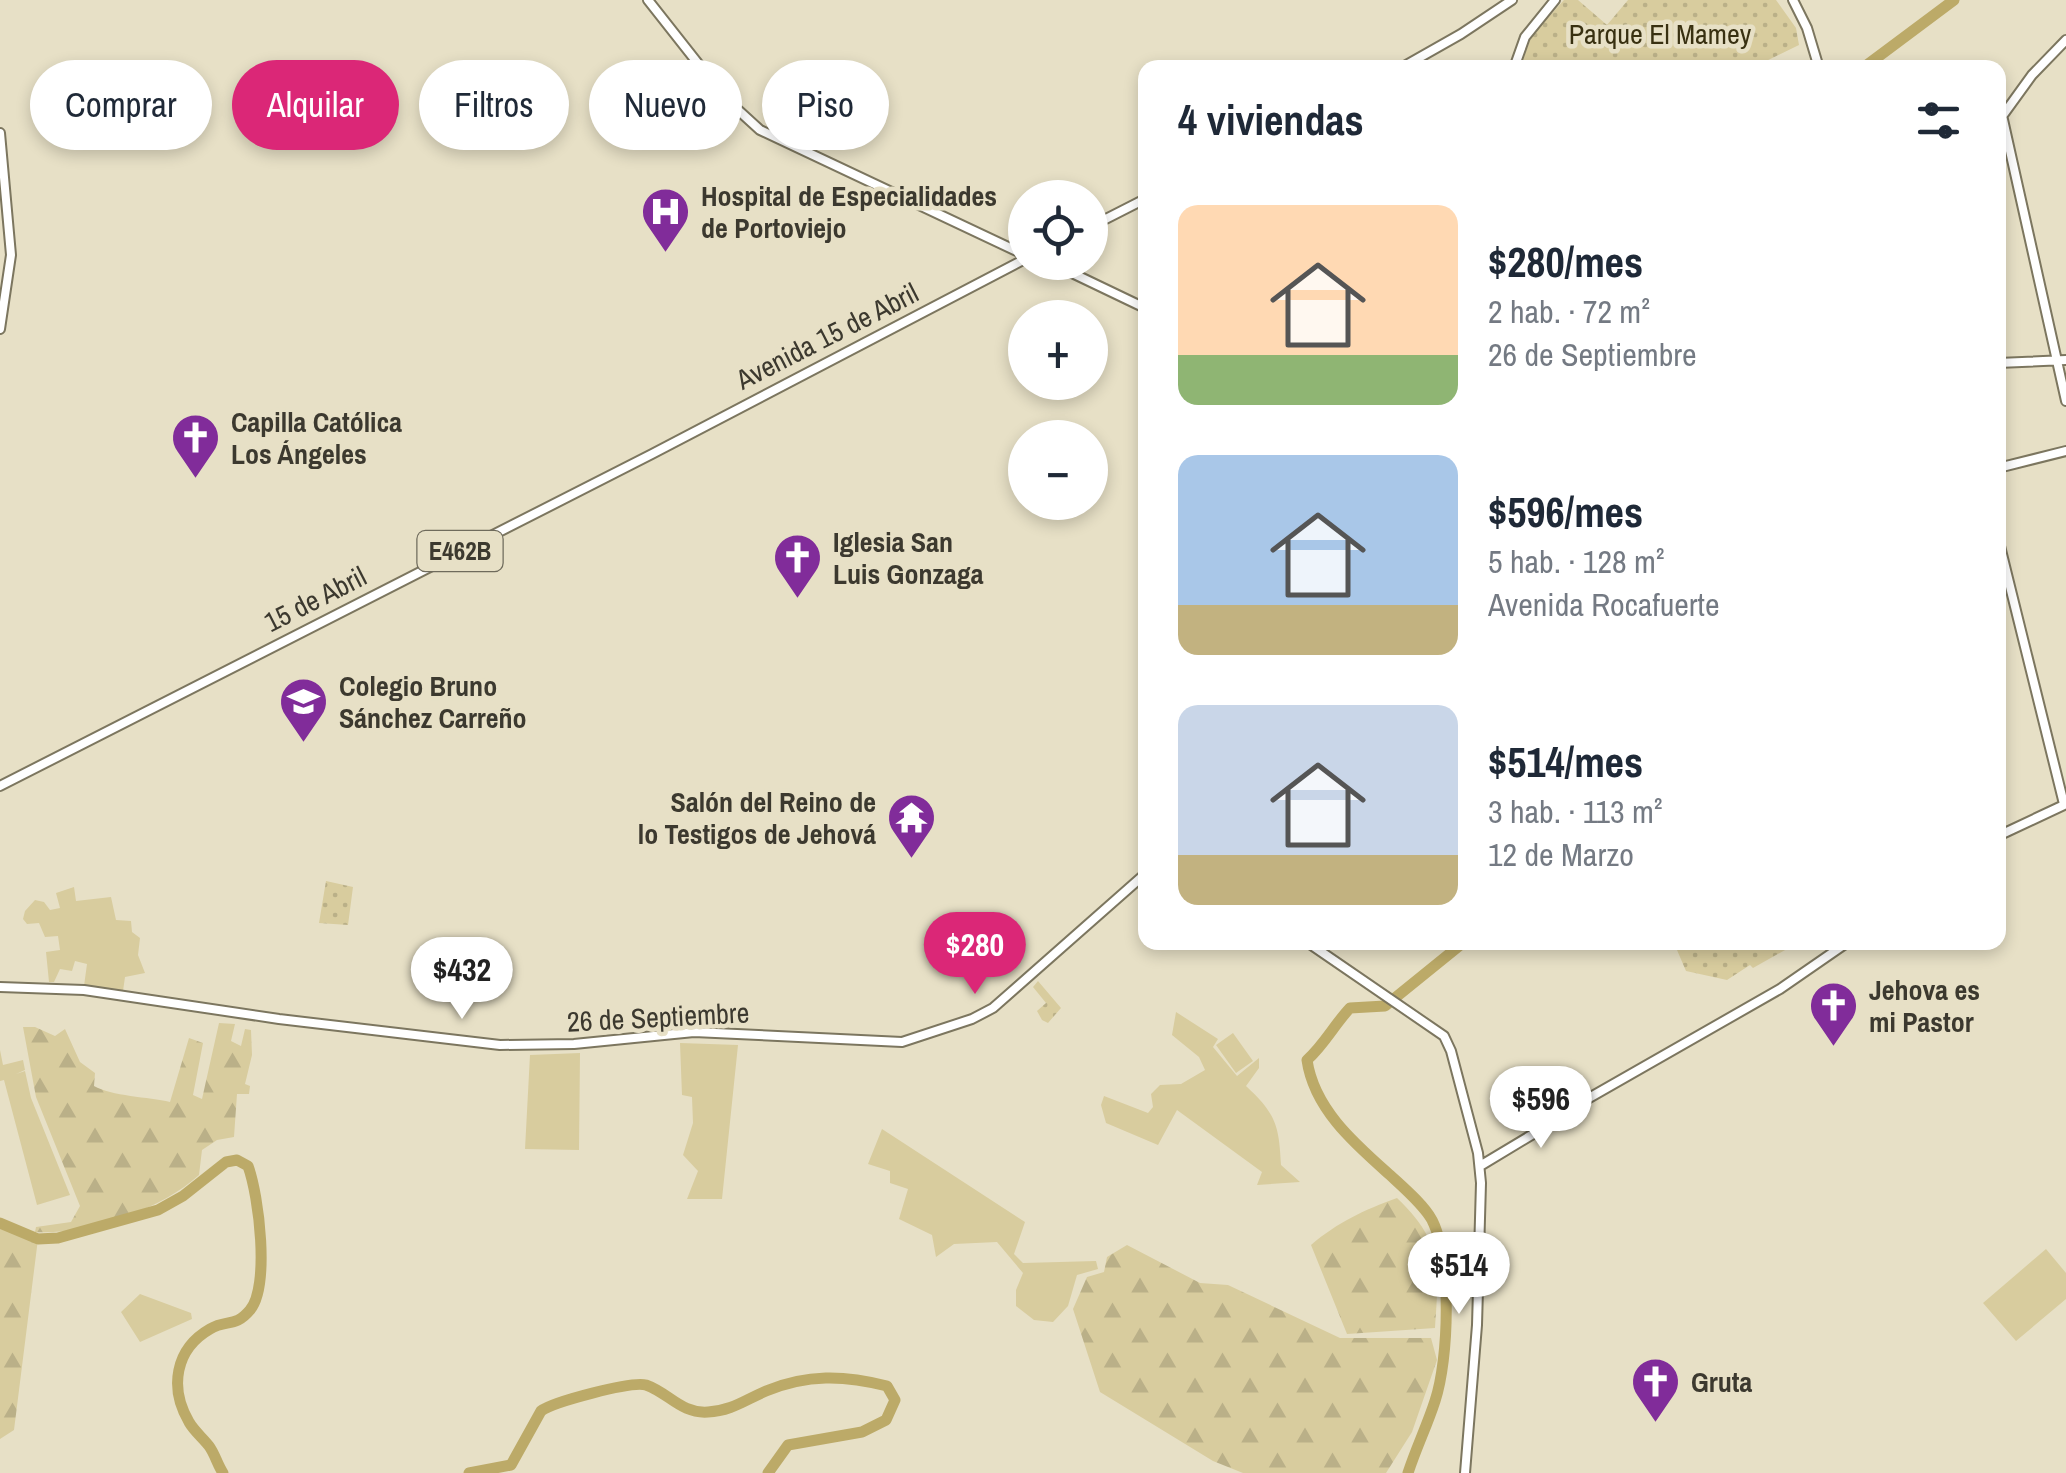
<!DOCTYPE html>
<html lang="es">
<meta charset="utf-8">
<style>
:root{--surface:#fff;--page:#f2f2f3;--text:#1f2937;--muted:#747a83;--accent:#db2777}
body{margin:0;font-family:"Archivo Narrow",sans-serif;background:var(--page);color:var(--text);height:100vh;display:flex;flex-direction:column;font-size:38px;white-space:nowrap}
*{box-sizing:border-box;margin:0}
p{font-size:32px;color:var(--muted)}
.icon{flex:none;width:55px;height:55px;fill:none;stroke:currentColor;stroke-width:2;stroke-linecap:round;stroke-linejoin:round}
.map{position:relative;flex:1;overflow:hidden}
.side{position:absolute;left:1138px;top:60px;width:868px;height:890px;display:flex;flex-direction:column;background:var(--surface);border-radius:20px;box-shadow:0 5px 15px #0003}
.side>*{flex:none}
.top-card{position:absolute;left:30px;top:60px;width:950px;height:90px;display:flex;gap:20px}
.controls{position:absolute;left:1008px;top:180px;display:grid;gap:20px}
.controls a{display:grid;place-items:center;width:100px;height:100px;border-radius:50%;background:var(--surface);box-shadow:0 5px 15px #0003;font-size:50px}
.price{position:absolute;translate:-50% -85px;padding:0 22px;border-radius:35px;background:#fff;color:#222;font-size:32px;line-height:65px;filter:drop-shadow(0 2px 5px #0008)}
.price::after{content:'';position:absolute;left:50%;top:60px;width:30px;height:22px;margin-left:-15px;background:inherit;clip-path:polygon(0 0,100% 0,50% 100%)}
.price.selected{background:var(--accent);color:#fff}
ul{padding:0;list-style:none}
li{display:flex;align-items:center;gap:30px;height:250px;padding:0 40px}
li span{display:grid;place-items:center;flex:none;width:280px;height:200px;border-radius:20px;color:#555}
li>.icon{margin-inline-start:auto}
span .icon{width:120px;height:120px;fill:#fffc;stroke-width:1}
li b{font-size:42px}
h2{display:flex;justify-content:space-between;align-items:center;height:120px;padding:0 40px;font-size:42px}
.pill{padding:0 35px;border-radius:45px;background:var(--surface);box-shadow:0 5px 15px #0003;font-size:35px;line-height:90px}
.pill.selected{background:var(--accent);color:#fff}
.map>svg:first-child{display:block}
.green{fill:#d8cc9e}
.forest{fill:url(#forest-firs)}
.park{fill:url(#park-dots)}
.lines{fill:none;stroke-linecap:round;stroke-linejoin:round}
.river{stroke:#bcaa68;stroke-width:11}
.secondary-casing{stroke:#7c765f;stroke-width:12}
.primary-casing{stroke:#7c765f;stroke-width:12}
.secondary{stroke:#fff;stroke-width:8}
.primary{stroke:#fff;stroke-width:8}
.labels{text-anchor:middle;stroke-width:9;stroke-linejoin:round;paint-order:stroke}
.shield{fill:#e7e0c6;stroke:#6f6b5c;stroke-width:2.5}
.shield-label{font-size:25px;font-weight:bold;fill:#3c392f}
.park-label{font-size:28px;fill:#383011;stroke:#e7e0c6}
.poi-label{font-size:28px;font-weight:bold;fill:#3c392f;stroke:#e7e0c6;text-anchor:start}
.street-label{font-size:28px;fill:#3c392f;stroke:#e7e0c6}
</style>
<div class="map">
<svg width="2066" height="1473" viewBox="0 0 2066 1473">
<defs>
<pattern id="forest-firs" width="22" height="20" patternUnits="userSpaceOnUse" patternTransform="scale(2.5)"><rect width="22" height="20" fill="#d8cc9e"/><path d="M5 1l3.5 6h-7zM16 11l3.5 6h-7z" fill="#bab088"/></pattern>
<pattern id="park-dots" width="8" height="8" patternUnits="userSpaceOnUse" patternTransform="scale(2.5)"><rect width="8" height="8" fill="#d8cc9e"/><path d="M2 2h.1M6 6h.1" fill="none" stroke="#bab088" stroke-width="1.8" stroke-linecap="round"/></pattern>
</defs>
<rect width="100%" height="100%" fill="#e7e0c6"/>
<path class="green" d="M74,887L76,901L111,897L116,920L131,921L132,932L140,938L138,955L145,973L125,977L123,991L84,986L87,964L75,961L72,971L60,969L54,982H49L46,952L60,950L58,936L45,937L39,923L27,924L23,919L25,911L35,900L44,902L50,910L60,908L56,893Z
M1176,1012L1218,1039L1213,1047L1237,1076L1259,1058V1068L1246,1086C1276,1114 1279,1125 1281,1165L1300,1182L1257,1185L1262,1172L1177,1110L1158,1145L1106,1123L1101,1105L1104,1096L1148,1113L1153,1107L1151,1094L1160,1085L1181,1084L1205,1070L1199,1057L1172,1035Z
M1233,1033L1253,1061L1236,1073L1216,1045Z
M680,1043L738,1045L722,1199H687L698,1171L683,1155L693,1123L692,1097L682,1095Z
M0,1050L3,1065L23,1060L25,1070L16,1074L25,1071L31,1098L70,1195L37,1205L4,1080L0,1081Z
M580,1053L579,1150L525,1149L530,1055Z
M882,1129L1025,1222L1014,1254L1023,1263L1096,1261L1098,1269L1077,1275L1068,1306L1053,1322L1034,1320L1016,1306V1290L1023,1273L997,1242L954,1244L936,1257L932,1235L899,1219L908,1189L890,1183V1171L868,1164Z
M2046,1249L2066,1273V1299L2016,1341L1983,1303Z
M140,1294L191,1313L192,1319L140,1342L121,1312Z"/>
<path class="forest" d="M219,1023L235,1024L231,1041L241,1046L245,1029L251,1030L252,1055L245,1084L250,1086L249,1094H237L234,1137L217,1140L202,1150L199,1175C161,1210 86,1235 35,1232L36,1227L71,1222L80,1206L36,1097L23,1027H35L55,1036L65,1029L80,1062L95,1073L94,1086C111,1096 149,1097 170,1102L189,1038L203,1043L193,1095L202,1099Z
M1397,1198C1443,1242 1439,1268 1435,1328L1347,1334L1311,1245C1338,1222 1364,1210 1397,1198Z
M0,1224L38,1239L14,1430L0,1439Z
M1127,1245L1200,1283L1228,1285L1340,1338H1431L1437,1360L1412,1432L1386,1473H1243L1213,1461L1100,1392L1073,1309L1087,1277L1104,1272L1107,1257Z"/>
<path class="park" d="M1564,0H1578L1607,25L1628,0H1776L1796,28L1799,45L1754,67L1520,68L1532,35Z
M326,881L353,887L348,925L319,923Z
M1793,942L1794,945L1753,968L1750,965L1727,980L1686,971L1674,943Z
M1038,981L1061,1008L1048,1023L1042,1020L1037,1011L1046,1003L1033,987Z"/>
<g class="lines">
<path class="river" d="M1785,68H1799
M1863,68L1954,0
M0,1223L38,1239L58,1238L158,1210L183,1196L226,1162L237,1160L248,1166C259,1196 270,1286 250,1310C235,1328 227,1319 210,1329C175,1349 169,1388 189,1422C194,1431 203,1438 209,1446C215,1454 217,1464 223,1473
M469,1473L511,1465L541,1411C553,1402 631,1381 646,1385C669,1393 681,1414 708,1412C731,1411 745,1400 766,1391C807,1374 844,1375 887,1386L895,1400L886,1420L862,1432L788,1445L768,1473
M1408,1473C1416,1448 1427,1426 1435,1401C1449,1359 1452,1260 1432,1220C1424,1205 1403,1187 1390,1175C1355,1144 1314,1109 1307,1060C1324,1045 1334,1025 1350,1008L1385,1006L1464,942"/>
<defs>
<path id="secondary" d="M648,0L726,99L760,130L1025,255
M1793,0L1807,28L1819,68
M1514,68L1525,37L1555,0
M2002,115L2066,401
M1998,122L2032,75L2066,40
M0,133L11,255L0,329
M1049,262L1145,308
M1998,363L2066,360
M1998,468L2066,451
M1998,538L2064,804
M1998,836L2066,804
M1307,942L1444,1036L1451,1051L1478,1153L1481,1183L1477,1325L1465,1473
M0,987L84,990L279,1019L500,1045L574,1044L694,1032L902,1042L972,1019L993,1008L1145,874
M1582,1102L1780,989L1848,942
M1480,1166L1583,1104"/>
<path id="primary" d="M1401,68L1461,34L1512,0
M1090,227L1145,199
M0,786L652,454L1025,259"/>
</defs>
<use href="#secondary" class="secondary-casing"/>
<use href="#primary" class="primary-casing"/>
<use href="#secondary" class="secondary"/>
<use href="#primary" class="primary"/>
</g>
<defs>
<symbol id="hospital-pin" viewBox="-11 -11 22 30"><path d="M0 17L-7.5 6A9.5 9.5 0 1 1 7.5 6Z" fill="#812c9a" stroke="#e7e0c6"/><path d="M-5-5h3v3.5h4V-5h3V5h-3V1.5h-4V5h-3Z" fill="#fff"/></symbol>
<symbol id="church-pin" viewBox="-11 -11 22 30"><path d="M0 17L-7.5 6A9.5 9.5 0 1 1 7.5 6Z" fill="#812c9a" stroke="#e7e0c6"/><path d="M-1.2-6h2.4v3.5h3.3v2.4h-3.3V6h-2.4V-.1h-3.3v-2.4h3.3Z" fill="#fff"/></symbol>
<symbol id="university-pin" viewBox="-11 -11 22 30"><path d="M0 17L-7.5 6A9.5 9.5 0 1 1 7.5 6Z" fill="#812c9a" stroke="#e7e0c6"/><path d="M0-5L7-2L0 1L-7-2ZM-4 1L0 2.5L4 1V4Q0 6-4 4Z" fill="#fff"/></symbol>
<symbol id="temple-pin" viewBox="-11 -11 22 30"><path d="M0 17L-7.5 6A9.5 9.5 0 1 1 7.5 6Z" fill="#812c9a" stroke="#e7e0c6"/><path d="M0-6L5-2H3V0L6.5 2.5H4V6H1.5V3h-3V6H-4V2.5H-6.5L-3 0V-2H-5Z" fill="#fff"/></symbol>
</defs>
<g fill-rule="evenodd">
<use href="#hospital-pin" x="638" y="184" width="55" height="75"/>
<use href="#church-pin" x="168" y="410" width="55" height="75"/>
<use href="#church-pin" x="770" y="530" width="55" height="75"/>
<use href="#university-pin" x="276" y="674" width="55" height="75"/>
<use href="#temple-pin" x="884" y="790" width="55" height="75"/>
<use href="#church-pin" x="1806" y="978" width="55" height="75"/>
<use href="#church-pin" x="1628" y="1354" width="55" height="75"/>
</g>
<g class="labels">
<rect class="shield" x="417.5" y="531" width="85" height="40" rx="8"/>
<g class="shield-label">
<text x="460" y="560">E462B</text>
</g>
<g class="park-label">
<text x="1660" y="44">Parque El Mamey</text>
</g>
<g class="poi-label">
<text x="701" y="206">Hospital de Especialidades<tspan x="701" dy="32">de Portoviejo</tspan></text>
<text x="231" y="432">Capilla Católica<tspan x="231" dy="32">Los Ángeles</tspan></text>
<text x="833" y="552">Iglesia San<tspan x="833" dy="32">Luis Gonzaga</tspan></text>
<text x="339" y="696">Colegio Bruno<tspan x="339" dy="32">Sánchez Carreño</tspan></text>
<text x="876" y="812" text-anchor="end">Salón del Reino de<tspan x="876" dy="32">lo Testigos de Jehová</tspan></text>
<text x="1869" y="1000">Jehova es<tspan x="1869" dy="32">mi Pastor</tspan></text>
<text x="1691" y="1392">Gruta</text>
</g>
<g class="street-label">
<text transform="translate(827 336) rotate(-27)" y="10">Avenida 15 de Abril</text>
<text transform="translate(315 599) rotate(-27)" y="10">15 de Abril</text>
<text transform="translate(658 1017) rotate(-3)" y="10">26 de Septiembre</text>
</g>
</g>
</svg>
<div class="controls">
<a><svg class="icon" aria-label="locate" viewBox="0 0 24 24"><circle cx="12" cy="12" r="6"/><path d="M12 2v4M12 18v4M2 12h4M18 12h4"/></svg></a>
<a>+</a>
<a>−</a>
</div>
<b class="price selected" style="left:975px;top:997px">$280</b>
<b class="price" style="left:462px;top:1022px">$432</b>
<b class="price" style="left:1541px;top:1151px">$596</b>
<b class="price" style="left:1459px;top:1317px">$514</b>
<div class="top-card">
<a class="pill">Comprar</a>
<a class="pill selected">Alquilar</a>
<a class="pill">Filtros</a>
<a class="pill">Nuevo</a>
<a class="pill">Piso</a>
</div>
<section class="side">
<h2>4 viviendas<svg class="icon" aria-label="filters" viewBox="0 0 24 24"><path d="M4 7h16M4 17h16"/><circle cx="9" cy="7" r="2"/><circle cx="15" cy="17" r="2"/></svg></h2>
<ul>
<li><span style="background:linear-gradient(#ffd9b3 75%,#8fb573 0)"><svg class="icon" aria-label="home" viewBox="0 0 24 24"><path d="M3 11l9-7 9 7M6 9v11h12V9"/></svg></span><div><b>$280/mes</b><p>2 hab. · 72 m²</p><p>26 de Septiembre</p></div></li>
<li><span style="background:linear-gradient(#a9c7e8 75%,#c2b280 0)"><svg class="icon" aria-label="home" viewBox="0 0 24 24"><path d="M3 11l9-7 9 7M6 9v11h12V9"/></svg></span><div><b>$596/mes</b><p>5 hab. · 128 m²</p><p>Avenida Rocafuerte</p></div></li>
<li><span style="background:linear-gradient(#c9d6e8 75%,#c2b280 0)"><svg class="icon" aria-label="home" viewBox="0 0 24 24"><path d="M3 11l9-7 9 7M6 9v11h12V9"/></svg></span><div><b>$514/mes</b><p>3 hab. · 113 m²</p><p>12 de Marzo</p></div></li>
</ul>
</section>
</div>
